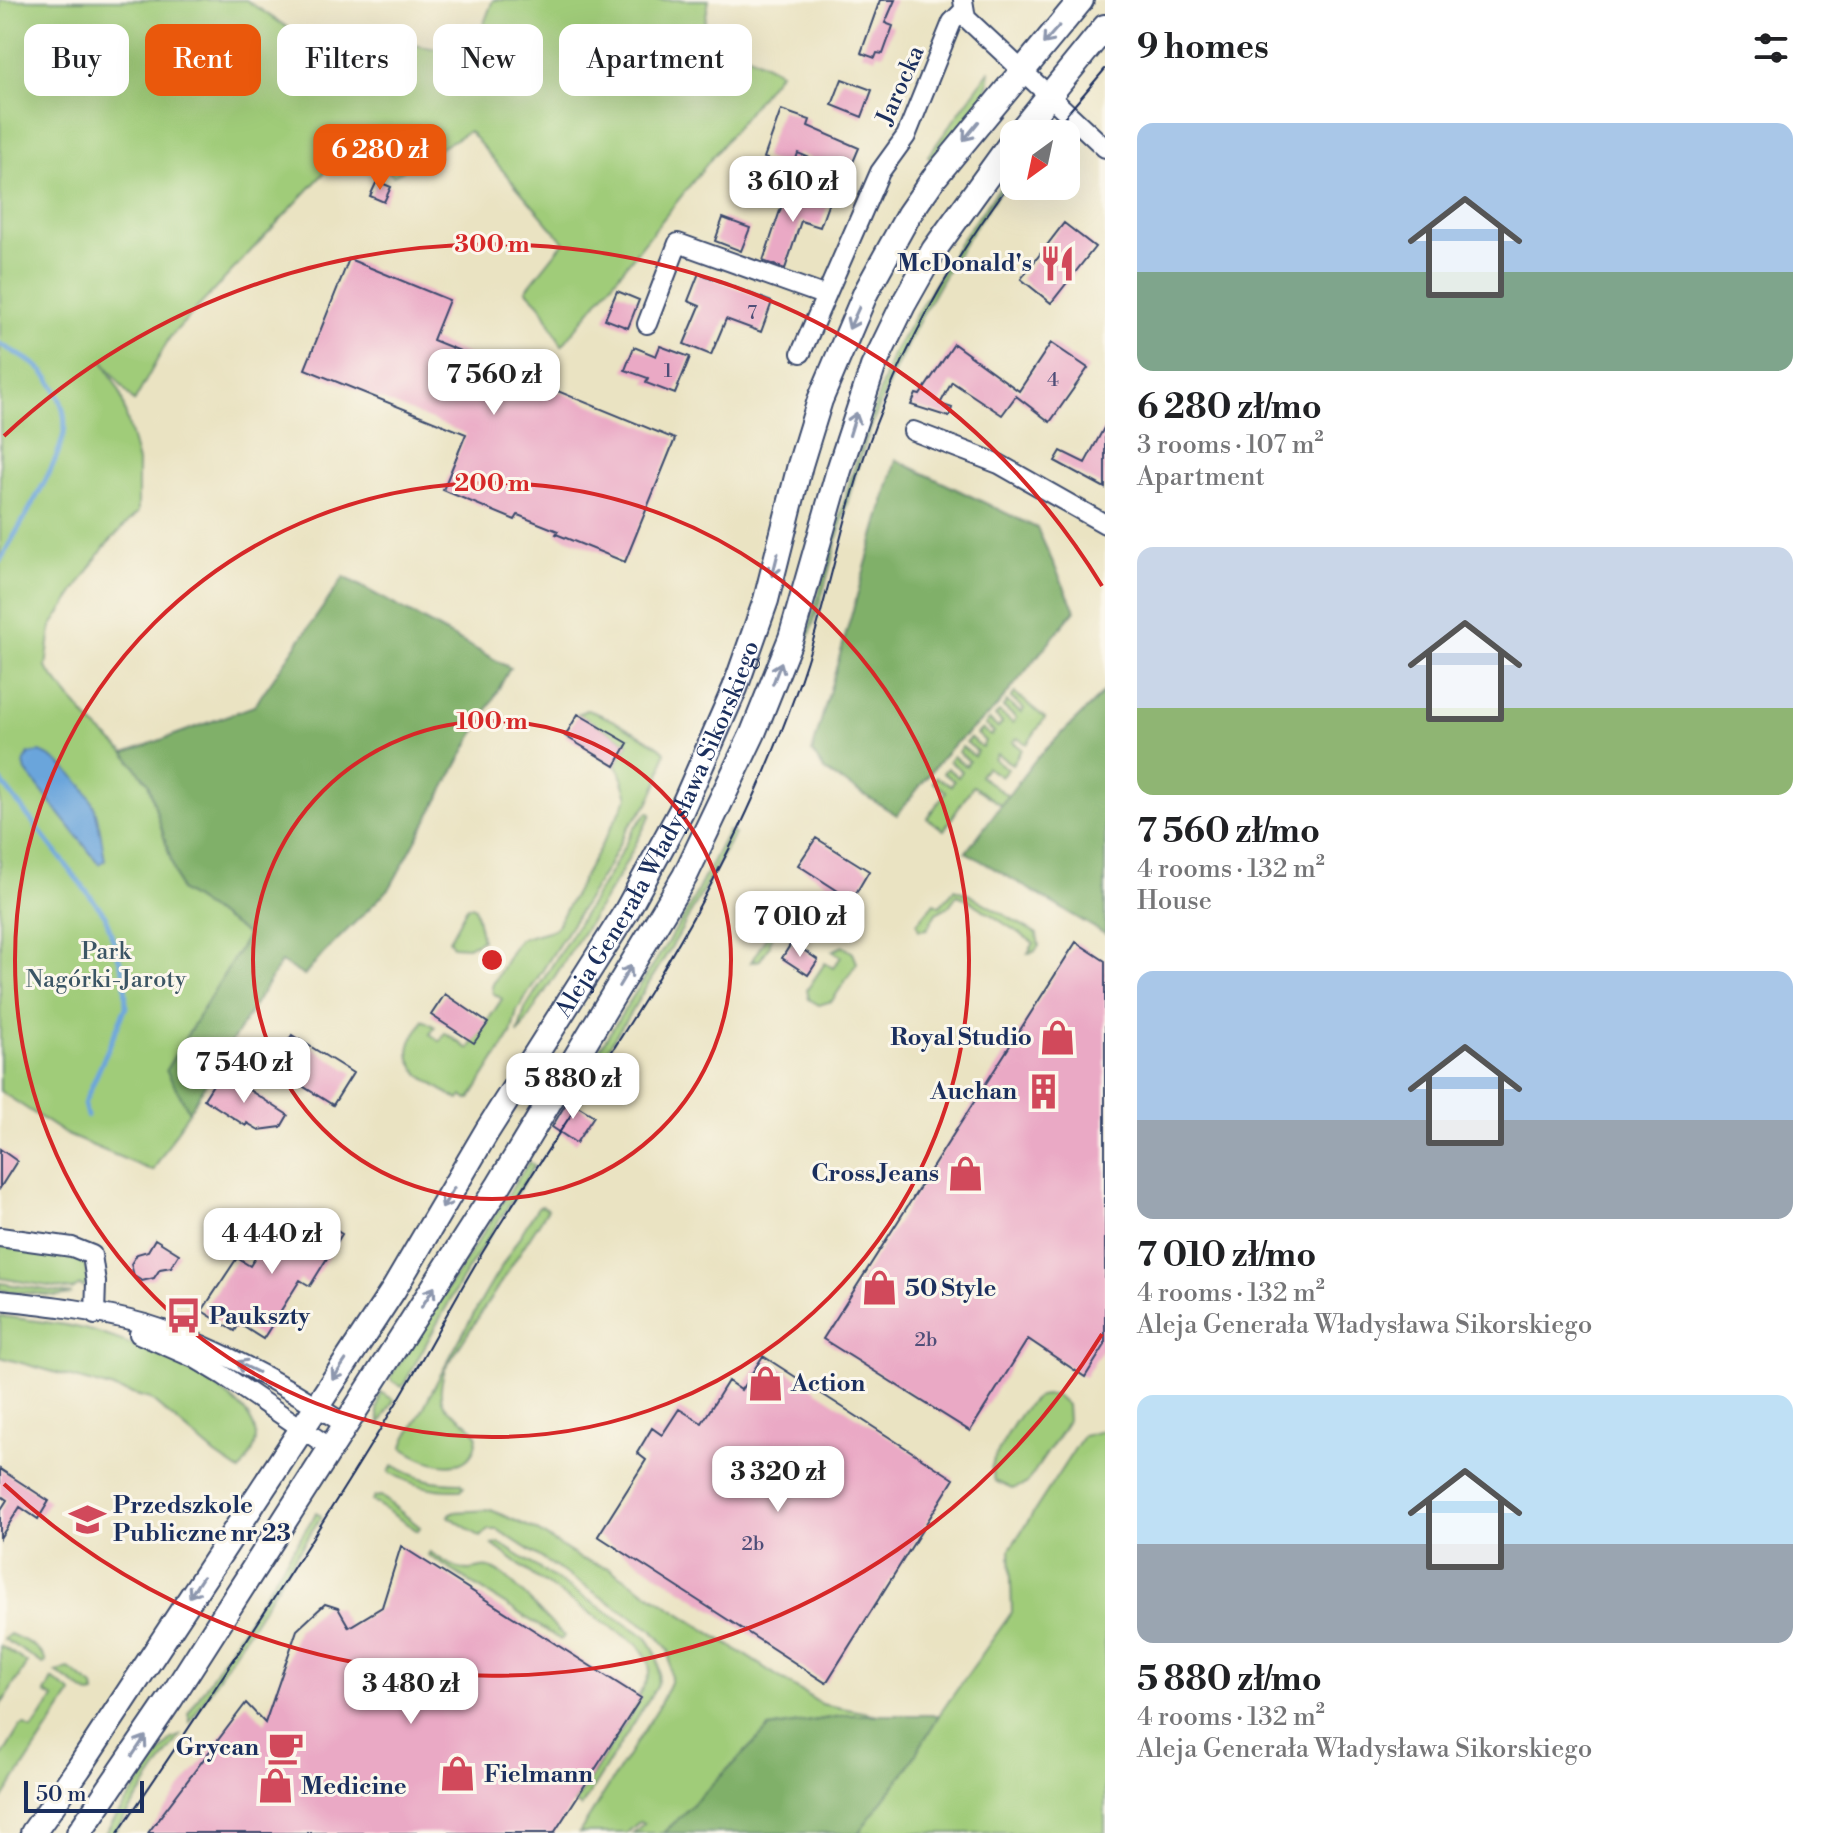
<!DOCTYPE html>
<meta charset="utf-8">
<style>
:root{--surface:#fff;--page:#f6f6f6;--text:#202124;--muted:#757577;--accent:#ea580c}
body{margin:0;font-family:"Libre Bodoni",serif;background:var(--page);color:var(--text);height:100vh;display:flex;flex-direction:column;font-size:30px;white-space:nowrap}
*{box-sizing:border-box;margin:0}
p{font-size:26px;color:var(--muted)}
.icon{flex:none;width:44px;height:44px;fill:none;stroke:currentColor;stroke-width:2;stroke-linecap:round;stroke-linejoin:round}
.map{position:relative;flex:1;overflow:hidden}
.side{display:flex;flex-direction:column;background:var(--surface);width:720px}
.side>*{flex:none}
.top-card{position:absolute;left:24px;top:24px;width:760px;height:72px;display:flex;gap:16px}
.needle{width:52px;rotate:213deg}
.buttons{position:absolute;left:1000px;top:120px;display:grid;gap:16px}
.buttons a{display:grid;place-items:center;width:80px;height:80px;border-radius:16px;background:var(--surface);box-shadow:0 8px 32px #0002;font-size:40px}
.scale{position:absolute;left:24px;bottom:20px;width:120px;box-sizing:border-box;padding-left:8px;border:4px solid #1b2f5e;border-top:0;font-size:22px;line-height:28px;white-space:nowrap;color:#1b2f5e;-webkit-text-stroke:6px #fbf7ec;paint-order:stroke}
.price{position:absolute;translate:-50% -68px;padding:0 18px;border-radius:16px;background:#fff;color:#222;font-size:26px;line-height:52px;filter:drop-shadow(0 2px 4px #0008)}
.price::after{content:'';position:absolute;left:50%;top:48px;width:24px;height:18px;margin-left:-12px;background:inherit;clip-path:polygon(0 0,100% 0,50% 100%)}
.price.active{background:var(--accent);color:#fff}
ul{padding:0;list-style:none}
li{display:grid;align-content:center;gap:16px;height:424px;padding:0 32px}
li span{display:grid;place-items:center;height:248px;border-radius:16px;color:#555}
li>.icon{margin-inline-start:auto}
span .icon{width:144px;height:144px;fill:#fffc;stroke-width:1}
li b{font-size:34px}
h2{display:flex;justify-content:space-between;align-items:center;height:96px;padding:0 32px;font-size:34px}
.pill{padding:0 28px;border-radius:16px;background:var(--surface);box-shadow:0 8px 32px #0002;font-size:28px;line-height:72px}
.pill.active{background:var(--accent);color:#fff}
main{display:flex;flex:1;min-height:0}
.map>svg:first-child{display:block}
.green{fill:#a0cc79;stroke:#5e7e6c;stroke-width:2}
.forest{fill:#80b069;stroke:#4e7064;stroke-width:2}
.water{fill:#6ba5db;stroke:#436a9c;stroke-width:2}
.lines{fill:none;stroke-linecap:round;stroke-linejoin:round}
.stream{stroke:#6ba5db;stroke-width:5}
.building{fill:#eaa9c5}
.street-casing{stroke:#3a4a6d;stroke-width:22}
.secondary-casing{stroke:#3a4a6d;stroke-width:28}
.street{stroke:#fff;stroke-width:18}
.secondary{stroke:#fff;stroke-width:24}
.tram{stroke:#1b2f5e;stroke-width:2}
.oneway{stroke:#8d97ae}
.ring{fill:none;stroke:#d62828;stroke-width:4}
.labels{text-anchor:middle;stroke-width:6;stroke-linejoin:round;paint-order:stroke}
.number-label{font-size:20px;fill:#4f4e78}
.street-label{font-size:24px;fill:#1b2f5e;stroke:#fbf7ec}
.poi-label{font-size:24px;font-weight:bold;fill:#1b2f5e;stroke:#fbf7ec;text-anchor:start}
.park-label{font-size:24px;fill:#3c5665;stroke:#fbf7ec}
.centre{fill:#d62828;stroke:#fbf7ec;stroke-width:4}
.ring-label{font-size:24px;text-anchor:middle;font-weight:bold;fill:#d62828;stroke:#fbf7ec;stroke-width:6;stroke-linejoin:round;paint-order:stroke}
</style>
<main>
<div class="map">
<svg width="1105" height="1833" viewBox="0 0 1105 1833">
<rect width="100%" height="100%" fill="#fbf7ec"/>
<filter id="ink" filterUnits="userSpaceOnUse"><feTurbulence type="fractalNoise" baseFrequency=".0125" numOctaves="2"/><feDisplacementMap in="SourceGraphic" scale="16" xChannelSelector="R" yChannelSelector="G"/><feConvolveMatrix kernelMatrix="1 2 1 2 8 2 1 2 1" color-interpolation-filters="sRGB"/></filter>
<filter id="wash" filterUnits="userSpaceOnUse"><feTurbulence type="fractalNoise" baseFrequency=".006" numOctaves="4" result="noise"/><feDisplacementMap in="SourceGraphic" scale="32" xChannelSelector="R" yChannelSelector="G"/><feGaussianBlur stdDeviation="1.8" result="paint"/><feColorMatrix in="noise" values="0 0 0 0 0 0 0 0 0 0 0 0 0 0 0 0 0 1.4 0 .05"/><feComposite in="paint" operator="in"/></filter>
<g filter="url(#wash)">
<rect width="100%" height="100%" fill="#eae3c2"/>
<path class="green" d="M0,0H246L320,49L343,30L372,38L472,55L493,0H709L703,32L780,72L562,346L540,304L526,290L564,242L469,131L393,176L356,139L170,337L134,402L103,361L120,392L138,462V512L105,546L51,627L46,668L88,720L125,753L148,783L180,890L248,935L166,1070L189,1111L153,1171L67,1135L0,1091Z
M990,70L987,94L934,161L928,156Z
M1014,168V172C954,252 904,338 869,433C851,483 839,534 825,585C811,634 795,682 777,730L778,718L810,625L850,480L892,355L961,240Z
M1015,693L1045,718L1027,744L1017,738L1013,742L1022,749L1012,764L997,754L994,759L1008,769L1001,777L986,767L980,776L1008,796L1001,805L973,786L944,830L927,818L946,792L933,782L936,777L951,786L954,781L943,773L947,768L958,777L962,771L949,761L953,756L966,766L969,761L958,752L962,747L974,756L977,751L966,742L970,738L982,747L985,741L977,734L982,729L991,736L994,732L985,725L989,720L998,728L1002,723L995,716L999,712L1013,723L1016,718L1003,707L1007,702L1021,713L1024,709L1011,698Z
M586,710C598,711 658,743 665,752L659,780L648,804L628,827L608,866L517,1011L511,1034L470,1099L468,1100L462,1096L459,1100C439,1087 400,1072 411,1042C414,1034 420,1028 423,1020L435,1027L430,1034L440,1041L445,1033L469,1049L502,999L493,993L492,986L516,943L520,939L555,929L628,797L619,769L615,766L628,743L578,714Z
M648,812L651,814L620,874L518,1034L525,1009L612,869L634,828Z
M728,831L734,834L677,938L595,1069L590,1064L685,915Z
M955,889L970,895L1037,934L1039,946L1034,952L1028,953L1034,943L967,899L957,895L949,906L936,913L927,929L919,930L917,923L934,903L940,906Z
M472,906L475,908L482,940L468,947L453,946L449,940L467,907Z
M784,908L786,917L769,941L770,945L760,960L751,962Z
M843,946L853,953L857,963L832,1001L819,1005L809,999L807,990L825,963L833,968L841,957L832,951Z
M529,1162L534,1166L461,1280L404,1384L402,1387L391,1380V1376Z
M542,1206L548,1209L445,1369C430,1418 458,1405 477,1435C474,1480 429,1465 403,1448C403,1438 414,1427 419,1417C455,1344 495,1275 538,1207Z
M0,1246L76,1255L85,1262L87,1281L84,1288L80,1285L72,1290L0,1278Z
M0,1283L72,1294L57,1296L0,1290Z
M0,1316C26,1320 54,1322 80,1328C123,1338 255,1388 256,1438C256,1450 246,1462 240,1471L216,1455L150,1399L0,1357Z
M381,1392L394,1400L380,1424L377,1410Z
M1056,1395L1067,1405L1068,1420L1062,1431L1026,1484L1012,1489L995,1481L991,1467C998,1449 1021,1407 1037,1397C1042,1394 1050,1395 1056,1395Z
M1105,1430V1833H858L907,1769L939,1715L1012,1612L1010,1549L1083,1436Z
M393,1465C416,1479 434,1483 461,1483L464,1487L461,1490C433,1491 414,1486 389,1472Z
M381,1496L420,1527L418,1531L372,1501L374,1497Z
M491,1510L534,1529L581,1559L609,1568L821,1704L879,1715H848L769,1728L664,1833H633L644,1823L640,1821L627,1833H579L658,1708L671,1680L669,1650L652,1630L498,1530H488L481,1537L448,1516L452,1512Z
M316,1513L321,1516L320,1518L190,1722L188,1714Z
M499,1543L645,1636C659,1653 661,1664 657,1686L581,1807L575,1803L640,1700L638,1696C651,1674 656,1666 638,1645L535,1577L493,1545Z
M430,1552C442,1560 455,1570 470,1570C480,1569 485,1565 495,1570C514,1579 544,1619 564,1636L561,1640L428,1555Z
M10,1634C25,1641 40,1646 46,1662L43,1664L4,1639Z
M0,1645L27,1663L0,1707Z
M69,1669L94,1687L95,1694L90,1695L56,1672Z
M52,1679L72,1693L0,1803V1760L20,1727L24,1725L32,1730L54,1698L45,1693Z
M180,1736L114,1833H105L171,1739Z"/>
<path class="forest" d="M896,460L1037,528L1075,610L994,710L951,747L897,815L825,771L812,752Z
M344,577L510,668L390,888L323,954L304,976L281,962L189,1111L166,1070L248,935L180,890L148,783L125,753L254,706Z
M1105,691V934L966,852L1035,760Z
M848,1715H939L907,1769L858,1833H664L769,1728Z"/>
<path class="water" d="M40,752C51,756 58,762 67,770C99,797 98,821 105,860L99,864L26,771L24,763L29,754Z"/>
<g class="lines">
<path class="stream" d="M0,344C12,351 26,358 37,366C55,381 68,410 64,433C57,469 18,527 0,561
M0,780L105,915L125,977L126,1007L84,1104L87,1116"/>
</g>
<g id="blocks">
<path class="building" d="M880,0H895L885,23L893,26L883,54L877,53L875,58L861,53Z
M842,79L872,90L862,117L832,105Z
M781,110L810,120L808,126L859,148L848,174L798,153L793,168L764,158Z
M377,181L391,187L384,202L370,196Z
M788,187L829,202L820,227L801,221L785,269L763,261Z
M723,218L750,228L741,251L715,241Z
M1064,223L1095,247L1051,303L1021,279Z
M349,259L449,300L433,340L675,439L625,562L556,534L558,531L518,515L515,520L443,490L466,434L305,369Z
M699,273L772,302L761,332L726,319L711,355L684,344L700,306L688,301Z
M617,291L639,300L628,328L605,319Z
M1051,343L1088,368L1050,422L1016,396L1002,415L952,382L940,404L952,408L949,417L911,405L916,394L920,395L954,344L1019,391Z
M660,346L690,357L675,394L646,383L648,378L625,370L634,347L656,356Z
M1105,426V488L1055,461L1061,451L1085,463Z
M578,714L628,743L615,766L565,736Z
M816,838L869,871L852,900L798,865Z
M792,942L818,960L808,975L782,958Z
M1076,942L1105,961V1345L1085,1377L1028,1339L970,1431L823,1339Z
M445,994L488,1023L474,1043L431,1015Z
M292,1035L353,1073L333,1105L272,1067Z
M221,1072L288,1115L281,1127L259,1130L247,1123L246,1126L204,1099Z
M568,1100L594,1116L576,1143L552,1127Z
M0,1149L17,1161L0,1188Z
M310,1214L342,1234L310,1286L300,1280L263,1339L239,1324L235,1331L202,1311L237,1258L250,1266L280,1219L299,1232Z
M155,1239L179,1254L171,1267L160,1269L154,1278L142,1281L134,1276L131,1264L137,1254L148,1251Z
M763,1356L954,1479L826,1683L598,1536L646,1460L637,1453L652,1428L662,1435L679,1409L702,1423L728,1381L741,1390Z
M0,1469L49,1501L38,1519L20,1507L0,1538V1511L7,1500L0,1495Z
M401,1546L641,1698L554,1833H148L246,1703L265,1723L297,1630L325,1604L338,1608L349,1627L382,1607Z"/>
</g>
</g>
<g filter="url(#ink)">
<use href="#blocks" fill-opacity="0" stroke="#3a4a6d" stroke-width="2"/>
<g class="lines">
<defs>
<path id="street" d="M963,0L966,18L1105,148
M647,324L678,243L826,296
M801,353L880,172L906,136L952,22L963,11
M913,431L999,464L1105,524
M0,1237L72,1247L92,1255L96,1282L95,1315
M0,1300C48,1305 99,1311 145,1324C216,1346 284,1384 346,1425
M139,1334L196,1359L223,1375L332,1449"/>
<g id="secondary">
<path d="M1018,134L1105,27"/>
<path id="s1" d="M33,1833L79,1768L394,1289L487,1131L626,912L681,811L735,688L766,600L800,465L820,400L866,292L909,214L934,178L1081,0"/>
<path d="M79,1833L171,1698L499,1185L685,876L753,733L791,638L839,470L873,367L903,305L934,250L1014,139"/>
</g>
</defs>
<use href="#street" class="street-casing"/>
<use href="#secondary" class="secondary-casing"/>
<use href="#street" class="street"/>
<use href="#secondary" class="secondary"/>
<path class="tram" d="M1050,134L1105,69
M118,1833C214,1692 308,1548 397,1402C428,1350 455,1297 487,1245C572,1109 668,977 738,831C769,766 797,697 817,627C836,560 850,492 875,426C909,337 956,254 1014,178"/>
</g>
<defs><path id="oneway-shaft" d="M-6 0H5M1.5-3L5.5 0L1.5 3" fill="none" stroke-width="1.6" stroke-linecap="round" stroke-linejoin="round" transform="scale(2)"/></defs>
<g class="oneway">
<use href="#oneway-shaft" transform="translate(1051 35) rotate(131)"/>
<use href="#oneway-shaft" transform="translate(971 131) rotate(129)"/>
<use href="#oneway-shaft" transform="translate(854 318) rotate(115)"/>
<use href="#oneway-shaft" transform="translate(853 424) rotate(-73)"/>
<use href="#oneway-shaft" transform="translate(775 565) rotate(104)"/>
<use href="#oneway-shaft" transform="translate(777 673) rotate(-69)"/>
<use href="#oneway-shaft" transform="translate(625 976) rotate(-59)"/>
<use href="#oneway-shaft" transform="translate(448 1198) rotate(120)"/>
<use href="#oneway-shaft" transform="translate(428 1297) rotate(-57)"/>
<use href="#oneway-shaft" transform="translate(247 1367) rotate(-154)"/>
<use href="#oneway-shaft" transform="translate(339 1370) rotate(124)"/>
<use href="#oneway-shaft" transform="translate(196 1587) rotate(123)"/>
<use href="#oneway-shaft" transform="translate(139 1746) rotate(-56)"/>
</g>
</g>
<g class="ring">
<circle cx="492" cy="960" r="239"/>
<circle cx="492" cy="960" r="477"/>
<path d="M1102 1334A716 716 0 0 1 4 1484M4 436A716 716 0 0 1 1102 586"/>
</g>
<defs>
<symbol id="restaurant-bare" viewBox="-9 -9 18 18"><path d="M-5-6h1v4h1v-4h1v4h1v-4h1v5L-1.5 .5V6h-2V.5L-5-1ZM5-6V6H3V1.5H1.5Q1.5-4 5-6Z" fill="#d1495b" stroke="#fbf7ec" stroke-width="2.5" paint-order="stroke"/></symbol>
<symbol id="shop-bare" viewBox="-9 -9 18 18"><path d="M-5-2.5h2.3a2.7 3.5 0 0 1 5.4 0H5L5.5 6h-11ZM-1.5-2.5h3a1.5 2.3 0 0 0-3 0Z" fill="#d1495b" stroke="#fbf7ec" stroke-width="2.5" paint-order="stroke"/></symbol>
<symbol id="building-bare" viewBox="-9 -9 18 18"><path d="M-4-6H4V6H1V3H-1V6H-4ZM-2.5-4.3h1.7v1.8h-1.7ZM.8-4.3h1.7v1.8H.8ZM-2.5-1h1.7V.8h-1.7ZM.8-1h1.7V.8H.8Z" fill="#d1495b" stroke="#fbf7ec" stroke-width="2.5" paint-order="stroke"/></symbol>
<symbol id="bus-bare" viewBox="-9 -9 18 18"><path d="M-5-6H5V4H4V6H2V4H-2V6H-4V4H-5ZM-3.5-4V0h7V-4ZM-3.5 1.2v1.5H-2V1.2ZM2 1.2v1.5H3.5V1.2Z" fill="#d1495b" stroke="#fbf7ec" stroke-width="2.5" paint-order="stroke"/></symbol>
<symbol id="school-bare" viewBox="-9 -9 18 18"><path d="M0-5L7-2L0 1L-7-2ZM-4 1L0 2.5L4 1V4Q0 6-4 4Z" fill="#d1495b" stroke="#fbf7ec" stroke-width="2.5" paint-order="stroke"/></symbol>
<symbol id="cafe-bare" viewBox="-9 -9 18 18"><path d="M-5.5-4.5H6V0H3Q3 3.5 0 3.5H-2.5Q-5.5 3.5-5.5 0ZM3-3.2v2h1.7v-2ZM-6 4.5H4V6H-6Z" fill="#d1495b" stroke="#fbf7ec" stroke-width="2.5" paint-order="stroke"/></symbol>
</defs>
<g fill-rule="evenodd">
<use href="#restaurant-bare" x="1032" y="238" width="51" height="51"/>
<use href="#shop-bare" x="1032" y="1012" width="51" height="51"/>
<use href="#building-bare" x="1018" y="1066" width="51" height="51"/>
<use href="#shop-bare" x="940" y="1148" width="51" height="51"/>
<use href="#shop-bare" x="854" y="1262" width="51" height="51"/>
<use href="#bus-bare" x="158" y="1290" width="51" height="51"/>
<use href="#shop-bare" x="740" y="1358" width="51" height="51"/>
<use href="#school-bare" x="62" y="1494" width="51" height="51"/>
<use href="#cafe-bare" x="260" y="1722" width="51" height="51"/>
<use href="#shop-bare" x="432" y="1748" width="51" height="51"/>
<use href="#shop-bare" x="250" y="1760" width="51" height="51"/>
</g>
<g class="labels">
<g class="number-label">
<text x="752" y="319">7</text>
<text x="668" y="377">1</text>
<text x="1053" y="386">4</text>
<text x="926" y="1346">2b</text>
<text x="753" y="1550">2b</text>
</g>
<g class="street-label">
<text transform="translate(900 85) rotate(-66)" y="8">Jarocka</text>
<text dy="8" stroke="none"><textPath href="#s1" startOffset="1184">Aleja Generała Władysława Sikorskiego</textPath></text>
</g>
<g class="poi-label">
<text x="1032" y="271" text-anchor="end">McDonald's</text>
<text x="1032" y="1045" text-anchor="end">Royal Studio</text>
<text x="1017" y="1099" text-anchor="end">Auchan</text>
<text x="939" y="1181" text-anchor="end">Cross Jeans</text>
<text x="905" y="1296">50 Style</text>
<text x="209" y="1324">Paukszty</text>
<text x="791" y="1391">Action</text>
<text x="113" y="1513">Przedszkole<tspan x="113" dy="28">Publiczne nr 23</tspan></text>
<text x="259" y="1755" text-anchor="end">Grycan</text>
<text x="484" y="1782">Fielmann</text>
<text x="301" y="1794">Medicine</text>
</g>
<g class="park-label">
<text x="106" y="959">Park<tspan x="106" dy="28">Nagórki-Jaroty</tspan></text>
</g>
</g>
<circle cx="492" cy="960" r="12" class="centre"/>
<g class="ring-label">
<text x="492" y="252">300 m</text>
<text x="492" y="491">200 m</text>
<text x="492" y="729">100 m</text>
</g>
</svg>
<div class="buttons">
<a><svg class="needle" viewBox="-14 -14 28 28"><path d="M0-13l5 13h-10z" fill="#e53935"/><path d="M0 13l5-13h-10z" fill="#757577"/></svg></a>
</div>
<div class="scale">50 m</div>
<b class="price active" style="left:380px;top:192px">6 280 zł</b>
<b class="price" style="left:793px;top:224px">3 610 zł</b>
<b class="price" style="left:494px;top:417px">7 560 zł</b>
<b class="price" style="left:800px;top:959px">7 010 zł</b>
<b class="price" style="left:244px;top:1105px">7 540 zł</b>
<b class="price" style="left:573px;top:1121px">5 880 zł</b>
<b class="price" style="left:272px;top:1276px">4 440 zł</b>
<b class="price" style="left:778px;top:1514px">3 320 zł</b>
<b class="price" style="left:411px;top:1726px">3 480 zł</b>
<div class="top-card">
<a class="pill">Buy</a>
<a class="pill active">Rent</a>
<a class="pill">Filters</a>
<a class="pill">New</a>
<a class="pill">Apartment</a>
</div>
</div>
<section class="side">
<h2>9 homes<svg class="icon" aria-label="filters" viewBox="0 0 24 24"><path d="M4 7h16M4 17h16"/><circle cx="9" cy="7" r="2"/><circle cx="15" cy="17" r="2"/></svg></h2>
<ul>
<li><span style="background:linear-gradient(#a9c7e8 60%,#7fa58c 0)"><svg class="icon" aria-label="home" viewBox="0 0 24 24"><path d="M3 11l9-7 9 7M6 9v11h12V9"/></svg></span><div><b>6 280 zł/mo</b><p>3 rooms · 107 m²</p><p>Apartment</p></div></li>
<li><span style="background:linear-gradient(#c9d6e8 65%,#8fb573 0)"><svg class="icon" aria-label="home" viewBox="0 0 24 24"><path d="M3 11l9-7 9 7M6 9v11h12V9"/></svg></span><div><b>7 560 zł/mo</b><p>4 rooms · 132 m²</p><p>House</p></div></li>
<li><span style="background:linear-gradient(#a9c7e8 60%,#9aa5b1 0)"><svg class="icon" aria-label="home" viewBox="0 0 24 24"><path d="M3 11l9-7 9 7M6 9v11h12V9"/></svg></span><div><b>7 010 zł/mo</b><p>4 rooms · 132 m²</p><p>Aleja Generała Władysława Sikorskiego</p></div></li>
<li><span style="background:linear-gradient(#bfe0f5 60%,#9aa5b1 0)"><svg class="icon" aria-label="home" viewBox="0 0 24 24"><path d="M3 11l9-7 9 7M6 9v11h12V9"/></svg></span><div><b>5 880 zł/mo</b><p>4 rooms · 132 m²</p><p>Aleja Generała Władysława Sikorskiego</p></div></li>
</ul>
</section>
</main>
